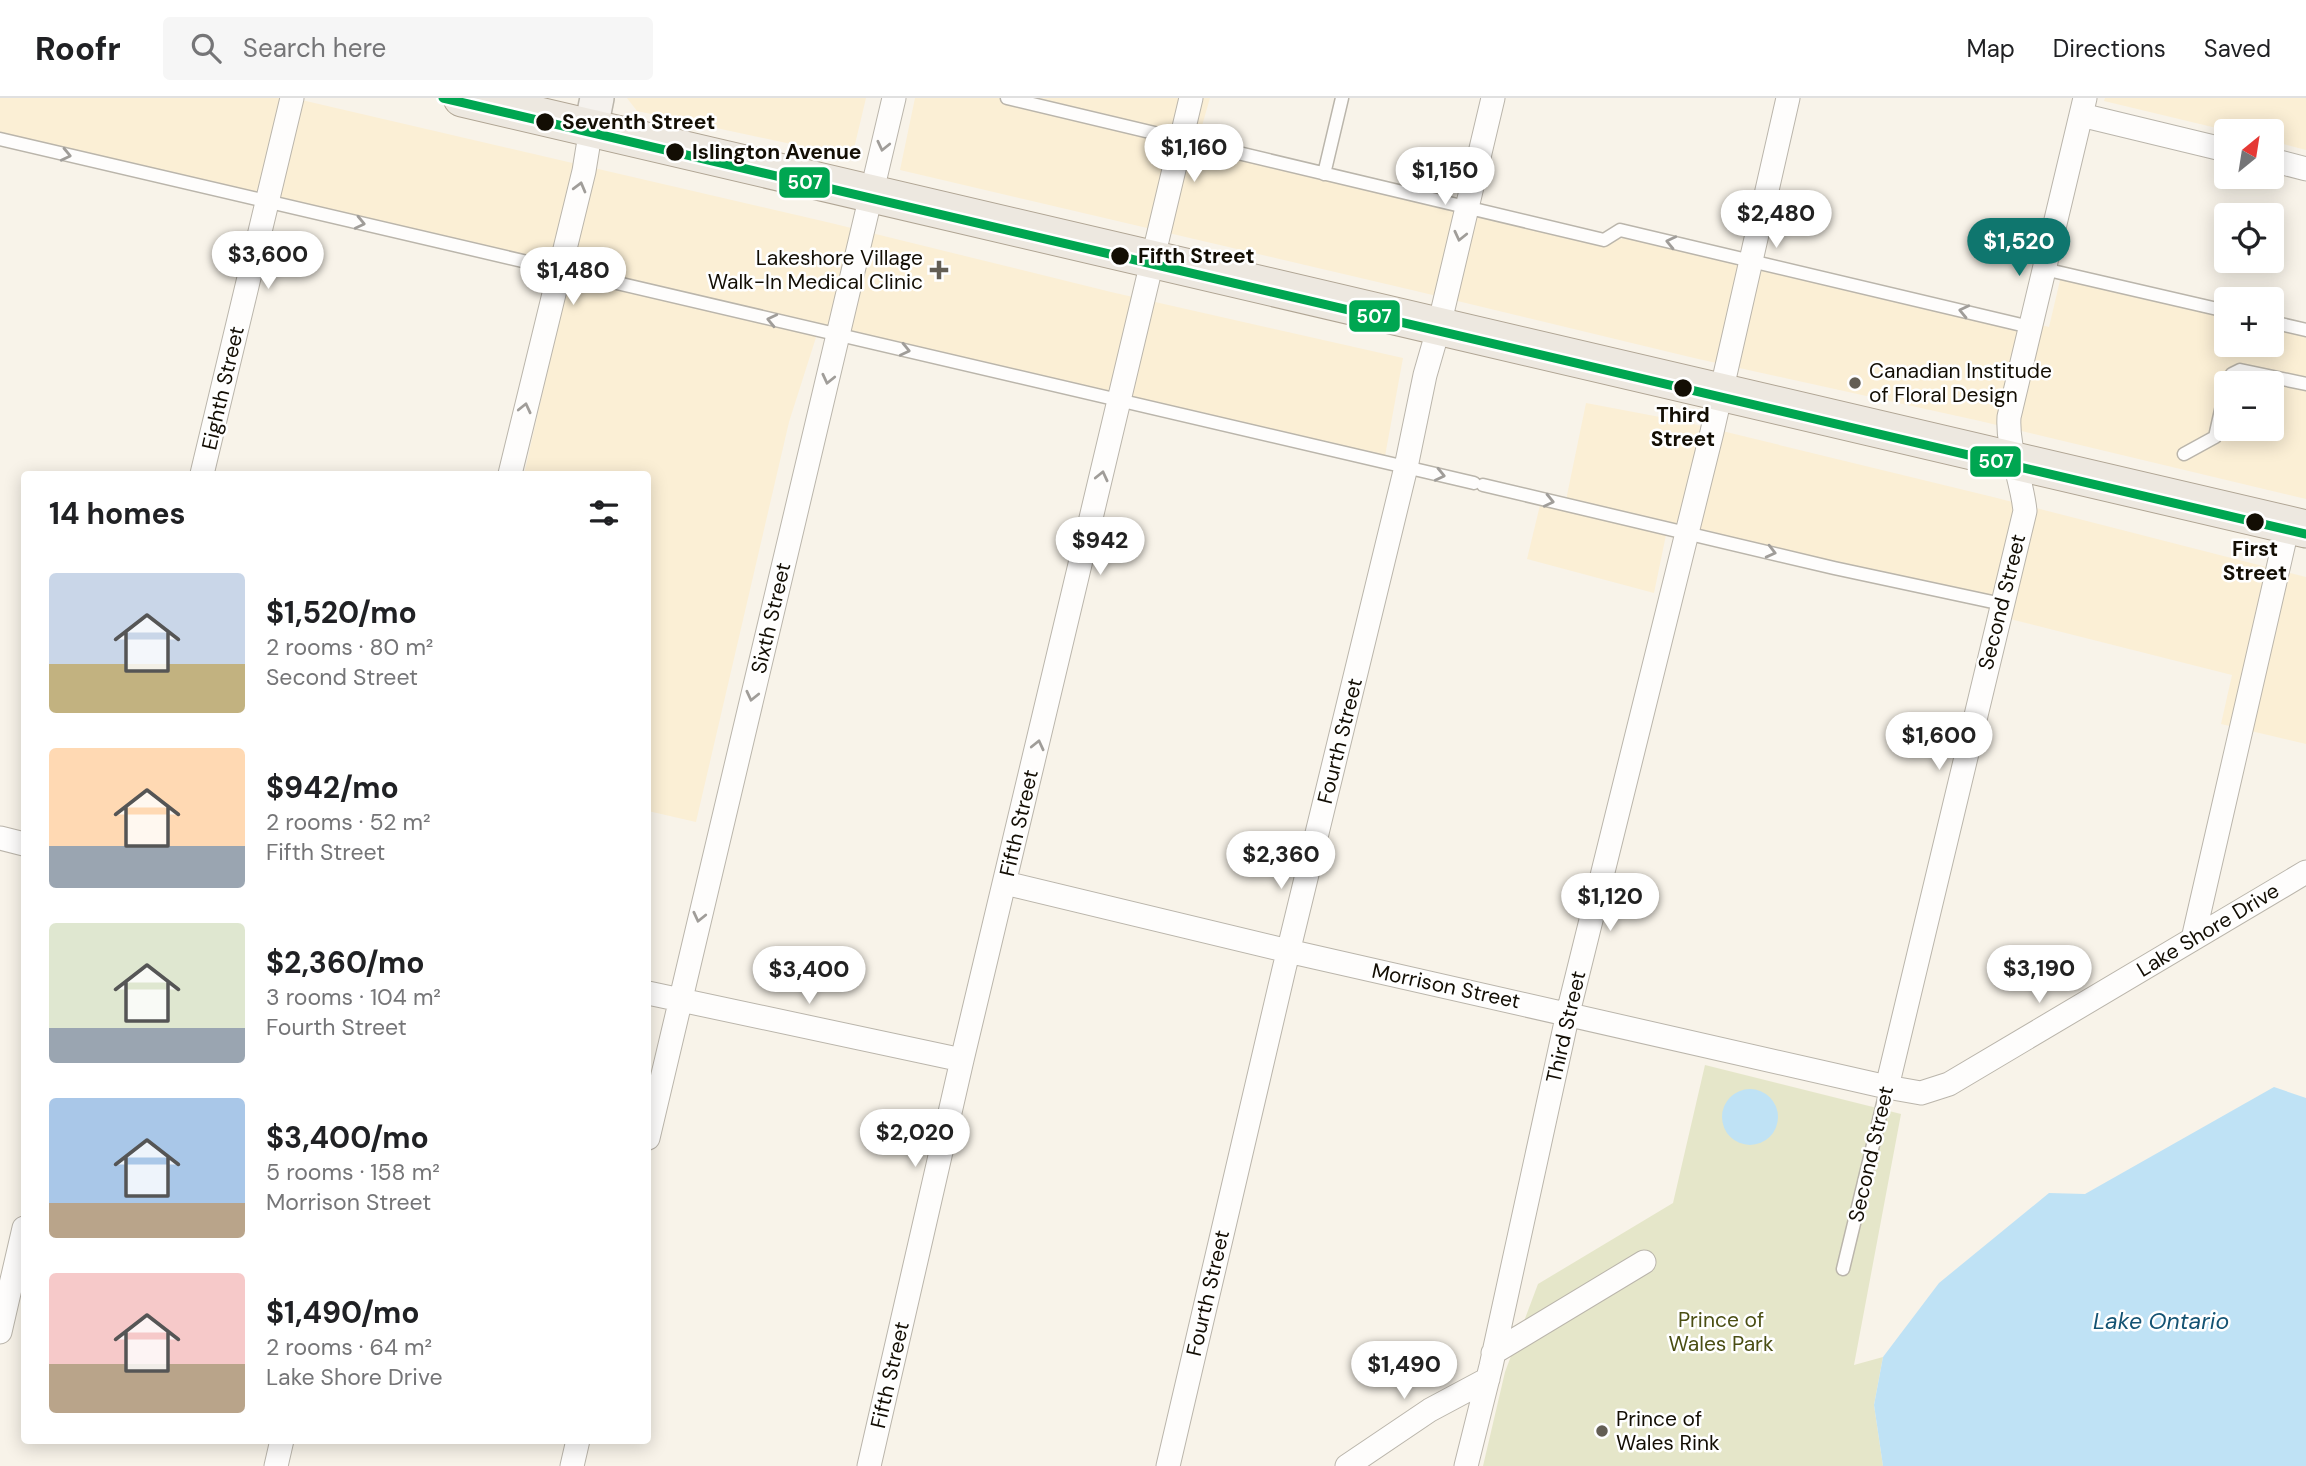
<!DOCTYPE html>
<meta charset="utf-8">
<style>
:root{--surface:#fff;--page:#f6f6f6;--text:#202124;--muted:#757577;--line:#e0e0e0;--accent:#0f766e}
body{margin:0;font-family:"DM Sans",sans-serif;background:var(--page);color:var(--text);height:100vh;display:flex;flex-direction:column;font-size:26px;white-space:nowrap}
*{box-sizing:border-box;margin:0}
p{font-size:23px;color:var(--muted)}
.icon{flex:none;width:38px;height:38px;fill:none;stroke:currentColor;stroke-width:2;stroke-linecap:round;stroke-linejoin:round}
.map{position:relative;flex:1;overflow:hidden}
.side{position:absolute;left:21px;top:373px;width:630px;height:973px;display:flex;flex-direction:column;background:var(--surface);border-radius:7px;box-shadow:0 4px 18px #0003}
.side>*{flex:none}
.needle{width:46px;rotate:30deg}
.fabs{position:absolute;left:2214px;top:21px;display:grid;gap:14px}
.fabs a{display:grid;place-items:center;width:70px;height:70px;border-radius:7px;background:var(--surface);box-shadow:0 4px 18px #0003;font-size:35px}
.price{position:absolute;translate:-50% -60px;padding:0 16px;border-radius:24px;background:#fff;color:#222;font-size:23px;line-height:46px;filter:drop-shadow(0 2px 4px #0008)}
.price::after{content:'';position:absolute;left:50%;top:42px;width:21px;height:16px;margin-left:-10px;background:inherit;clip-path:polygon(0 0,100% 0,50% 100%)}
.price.active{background:var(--accent);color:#fff}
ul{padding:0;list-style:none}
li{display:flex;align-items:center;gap:21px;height:175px;padding:0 28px}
li span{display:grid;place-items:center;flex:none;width:196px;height:140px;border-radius:7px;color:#555}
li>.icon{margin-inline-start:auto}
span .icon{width:84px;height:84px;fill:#fffc;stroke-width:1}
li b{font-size:30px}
h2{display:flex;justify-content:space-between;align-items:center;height:84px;padding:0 28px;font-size:30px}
header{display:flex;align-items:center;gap:42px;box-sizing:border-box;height:98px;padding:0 35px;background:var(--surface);border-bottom:2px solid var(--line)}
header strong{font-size:33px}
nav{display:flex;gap:38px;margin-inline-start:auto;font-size:24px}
.search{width:490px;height:63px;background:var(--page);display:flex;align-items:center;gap:18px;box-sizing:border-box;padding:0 24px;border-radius:7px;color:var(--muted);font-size:26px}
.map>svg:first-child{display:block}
.built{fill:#fbefd5;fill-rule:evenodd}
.green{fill:#e5e6c9}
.water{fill:#bfe2f5}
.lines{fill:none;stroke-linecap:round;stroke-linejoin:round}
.service-casing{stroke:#bab5ab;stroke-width:15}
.minor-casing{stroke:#bab5ab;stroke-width:25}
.secondary-casing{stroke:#bab5ab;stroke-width:36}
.primary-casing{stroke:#b0a594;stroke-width:39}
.service{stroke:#fefdfc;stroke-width:12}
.minor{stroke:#fefdfc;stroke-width:23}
.secondary{stroke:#f5f2ee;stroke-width:33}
.primary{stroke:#ede8e0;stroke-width:37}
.tram-1-casing{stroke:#fff;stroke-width:14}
.tram-1{stroke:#00a651;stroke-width:9}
.oneway{stroke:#a09d99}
.stop-dot{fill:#130e04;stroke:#fff;stroke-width:2.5}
.poi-dot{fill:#635e54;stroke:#fff;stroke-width:2.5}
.labels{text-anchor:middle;stroke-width:5;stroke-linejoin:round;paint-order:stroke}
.stop-label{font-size:21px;font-weight:bold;fill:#130e04;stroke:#fff;text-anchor:start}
.poi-label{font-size:21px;fill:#130e04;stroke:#fff;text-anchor:start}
.street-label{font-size:21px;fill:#130e04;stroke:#fff}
.park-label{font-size:21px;fill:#4a4e13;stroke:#fff}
.water-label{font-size:23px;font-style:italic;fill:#145373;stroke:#fff}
.line-badge{stroke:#fff;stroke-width:2.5}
.badge-label{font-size:19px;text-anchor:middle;font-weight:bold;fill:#fff}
</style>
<header>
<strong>Roofr</strong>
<div class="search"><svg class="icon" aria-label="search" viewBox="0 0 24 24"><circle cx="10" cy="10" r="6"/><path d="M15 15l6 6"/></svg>Search here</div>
<nav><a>Map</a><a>Directions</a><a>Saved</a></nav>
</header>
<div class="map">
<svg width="2306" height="1368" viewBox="0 0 2306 1368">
<rect width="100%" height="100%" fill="#f8f3e9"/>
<path class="built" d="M0,0H293L831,125L1111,194L1403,260L1383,369L819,230L789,324L696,724L648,713V376H524L569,179L0,38Z
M627,0H866L852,59L637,13Z
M915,0H1210L1197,45L1485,112L1620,141L1644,133L2049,229L2062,174L2226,213V247H2272V224L2306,232V401L1980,323L1694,260L1416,193L900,72ZM2226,285H2272V331H2226Z
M2105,0H2306V52L2272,43V33H2229L2104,3Z
M1586,305L1681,323L1993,399L2306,479V646L2221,626L2232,577L2014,522L1978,507L1706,432H1667L1654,495L1527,461L1541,403L1565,407Z"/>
<path class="green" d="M1705,967L1901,1016L1854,1267L1883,1259L1874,1307L1883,1368H1483L1505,1274L1538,1186L1673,1105Z"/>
<path class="water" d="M2274,989L2306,1000V1368H1883L1874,1307L1883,1259L1939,1185L2049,1095L2085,1096Z
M1722 1019a28 28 0 1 1 56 0a28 28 0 1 1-56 0Z"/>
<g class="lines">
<defs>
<path id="service" d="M1007,0L1604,142L1620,132L2030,229
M0,41L1474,385
M1324,76L1342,0
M2044,171L2226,213
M2272,224L2306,232
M2227,285L2232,276L2240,272L2306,286
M2184,356L2215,339L2226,290
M1483,387L1834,470L2002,506
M1843,1171L1887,989"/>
<path id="minor" d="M2081,17L2226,52
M2272,62L2306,71
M202,376L292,0
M510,376L584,73L591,30
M0,740L24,746
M1005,785L1288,853L1887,989L1921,995L1949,986L2306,774
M2193,841L2288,427
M648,895L962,962
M1887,989L2025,413C2022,381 2007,351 2009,319L2085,0
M648,1040L894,0
M0,1234L24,1130
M1493,1255L1644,1164
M276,1368L282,1342
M572,1368L578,1342
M869,1368L962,962L1191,0
M1168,1368L1284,871L1406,369L1425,277L1438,232L1493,0
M1347,1368L1430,1312L1488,1281
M1466,1368L1491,1268L1568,915L1712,334L1788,0"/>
<path id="secondary" d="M591,30L597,0"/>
<path id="primary" d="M462,0L2306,431"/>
</defs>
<use href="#service" class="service-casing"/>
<use href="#minor" class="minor-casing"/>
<use href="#secondary" class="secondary-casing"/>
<use href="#primary" class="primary-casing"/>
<use href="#service" class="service"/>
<use href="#minor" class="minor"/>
<use href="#secondary" class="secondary"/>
<use href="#primary" class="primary"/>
<defs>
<path id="tram-1" d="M443,0L2306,436"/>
</defs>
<use href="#tram-1" class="tram-1-casing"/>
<use href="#tram-1" class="tram-1"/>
</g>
<defs><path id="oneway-chevron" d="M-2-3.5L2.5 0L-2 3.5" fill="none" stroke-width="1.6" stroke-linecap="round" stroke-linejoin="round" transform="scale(1.75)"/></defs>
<g class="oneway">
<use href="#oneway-chevron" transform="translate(883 48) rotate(103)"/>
<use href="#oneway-chevron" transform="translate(66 57) rotate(13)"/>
<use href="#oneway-chevron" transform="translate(580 89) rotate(-75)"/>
<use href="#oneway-chevron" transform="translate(360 125) rotate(13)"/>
<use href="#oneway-chevron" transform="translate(1460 138) rotate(103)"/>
<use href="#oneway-chevron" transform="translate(1671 144) rotate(-167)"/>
<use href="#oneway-chevron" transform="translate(1964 213) rotate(-167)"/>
<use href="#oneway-chevron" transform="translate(772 222) rotate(-167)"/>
<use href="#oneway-chevron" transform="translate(905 252) rotate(13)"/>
<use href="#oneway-chevron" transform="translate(828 281) rotate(103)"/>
<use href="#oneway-chevron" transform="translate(525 310) rotate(-77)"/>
<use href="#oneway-chevron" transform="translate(1440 377) rotate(13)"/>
<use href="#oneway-chevron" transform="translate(1102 378) rotate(-77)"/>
<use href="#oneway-chevron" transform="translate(1549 403) rotate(13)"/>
<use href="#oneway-chevron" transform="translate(1771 454) rotate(14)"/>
<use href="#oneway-chevron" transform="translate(752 598) rotate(103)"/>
<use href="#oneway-chevron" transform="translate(1038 647) rotate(-77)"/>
<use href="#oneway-chevron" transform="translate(699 819) rotate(103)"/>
</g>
<g class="stop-dot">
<circle cx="545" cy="24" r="10"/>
<circle cx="675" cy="54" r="10"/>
<circle cx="1120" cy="158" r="10"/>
<circle cx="1683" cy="290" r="10"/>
<circle cx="2255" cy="424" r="10"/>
</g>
<g class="poi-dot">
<path d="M935.5 161.5h7v7h7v7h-7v7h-7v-7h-7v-7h7z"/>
<circle cx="1855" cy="285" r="7"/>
<circle cx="1602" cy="1333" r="7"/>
</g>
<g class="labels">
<g class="stop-label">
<text x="562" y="31">Seventh Street</text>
<text x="692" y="61">Islington Avenue</text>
<text x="1138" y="165">Fifth Street</text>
<text x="1683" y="324" text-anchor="middle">Third<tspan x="1683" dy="24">Street</tspan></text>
<text x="2255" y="458" text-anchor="middle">First<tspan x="2255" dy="24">Street</tspan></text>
</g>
<g class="poi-label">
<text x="923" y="167" text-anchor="end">Lakeshore Village<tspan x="923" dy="24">Walk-In Medical Clinic</tspan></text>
<text x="1869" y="280">Canadian Institude<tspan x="1869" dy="24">of Floral Design</tspan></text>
<text x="1616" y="1328">Prince of<tspan x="1616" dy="24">Wales Rink</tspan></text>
</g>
<g class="street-label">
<text transform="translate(223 290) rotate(-77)" y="7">Eighth Street</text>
<text transform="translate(2002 504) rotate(-76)" y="7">Second Street</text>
<text transform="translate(771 520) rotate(-77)" y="7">Sixth Street</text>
<text transform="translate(1340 643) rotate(-76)" y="7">Fourth Street</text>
<text transform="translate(1019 725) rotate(-77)" y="7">Fifth Street</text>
<text transform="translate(2208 832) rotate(-31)" y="7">Lake Shore Drive</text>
<text transform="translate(1446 888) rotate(12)" y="7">Morrison Street</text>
<text transform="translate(1566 929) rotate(-77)" y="7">Third Street</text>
<text transform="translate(1871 1056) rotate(-77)" y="7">Second Street</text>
<text transform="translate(1208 1195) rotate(-77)" y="7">Fourth Street</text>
<text transform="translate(890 1277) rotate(-77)" y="7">Fifth Street</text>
</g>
<g class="park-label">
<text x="1721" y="1229">Prince of<tspan x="1721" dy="24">Wales Park</tspan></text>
</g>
<g class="water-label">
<text x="2161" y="1231">Lake Ontario</text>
</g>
</g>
<g class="line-badge">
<rect x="778" y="68" width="53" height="33" rx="7" fill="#00a651"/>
<rect x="1348" y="201" width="53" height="34" rx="7" fill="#00a651"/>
<rect x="1969" y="347" width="53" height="33" rx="7" fill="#00a651"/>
</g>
<g class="badge-label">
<text x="805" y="91">507</text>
<text x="1374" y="225">507</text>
<text x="1996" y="370">507</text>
</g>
</svg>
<div class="fabs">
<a><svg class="needle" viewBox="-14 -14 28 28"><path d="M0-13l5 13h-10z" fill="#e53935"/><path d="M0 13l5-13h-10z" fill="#757577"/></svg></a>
<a><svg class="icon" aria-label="locate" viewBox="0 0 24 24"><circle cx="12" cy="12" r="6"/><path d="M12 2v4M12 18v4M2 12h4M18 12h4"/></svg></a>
<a>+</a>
<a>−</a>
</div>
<b class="price" style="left:1194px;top:86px">$1,160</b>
<b class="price" style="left:1445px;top:109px">$1,150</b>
<b class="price" style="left:1776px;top:152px">$2,480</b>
<b class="price active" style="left:2019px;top:180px">$1,520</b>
<b class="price" style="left:268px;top:193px">$3,600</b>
<b class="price" style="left:573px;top:209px">$1,480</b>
<b class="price" style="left:1100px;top:479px">$942</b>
<b class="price" style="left:1939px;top:674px">$1,600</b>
<b class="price" style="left:1281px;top:793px">$2,360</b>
<b class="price" style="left:1610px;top:835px">$1,120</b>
<b class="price" style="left:2039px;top:907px">$3,190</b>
<b class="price" style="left:809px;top:908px">$3,400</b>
<b class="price" style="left:915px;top:1071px">$2,020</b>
<b class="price" style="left:1404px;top:1303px">$1,490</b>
<section class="side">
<h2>14 homes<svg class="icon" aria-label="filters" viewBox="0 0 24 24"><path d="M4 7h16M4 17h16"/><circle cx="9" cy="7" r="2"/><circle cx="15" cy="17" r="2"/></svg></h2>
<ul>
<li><span style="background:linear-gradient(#c9d6e8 65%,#c2b280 0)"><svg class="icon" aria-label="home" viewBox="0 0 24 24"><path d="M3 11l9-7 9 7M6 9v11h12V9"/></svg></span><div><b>$1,520/mo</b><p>2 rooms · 80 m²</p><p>Second Street</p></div></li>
<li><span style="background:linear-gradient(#ffd9b3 70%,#9aa5b1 0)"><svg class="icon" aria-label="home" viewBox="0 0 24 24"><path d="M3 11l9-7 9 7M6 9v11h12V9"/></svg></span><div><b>$942/mo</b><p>2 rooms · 52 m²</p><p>Fifth Street</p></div></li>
<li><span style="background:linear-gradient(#dfe7d0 75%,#9aa5b1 0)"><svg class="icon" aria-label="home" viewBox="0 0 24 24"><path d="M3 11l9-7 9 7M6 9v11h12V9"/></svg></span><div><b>$2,360/mo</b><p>3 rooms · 104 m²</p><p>Fourth Street</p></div></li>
<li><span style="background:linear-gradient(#a9c7e8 75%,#b9a48a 0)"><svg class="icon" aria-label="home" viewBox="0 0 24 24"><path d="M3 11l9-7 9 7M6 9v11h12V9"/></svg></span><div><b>$3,400/mo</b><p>5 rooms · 158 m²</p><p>Morrison Street</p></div></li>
<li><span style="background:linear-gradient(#f6c9c9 65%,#b9a48a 0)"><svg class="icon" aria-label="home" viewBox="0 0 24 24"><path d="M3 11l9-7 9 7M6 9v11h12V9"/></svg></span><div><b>$1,490/mo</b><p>2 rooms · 64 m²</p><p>Lake Shore Drive</p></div></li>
</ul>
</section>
</div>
